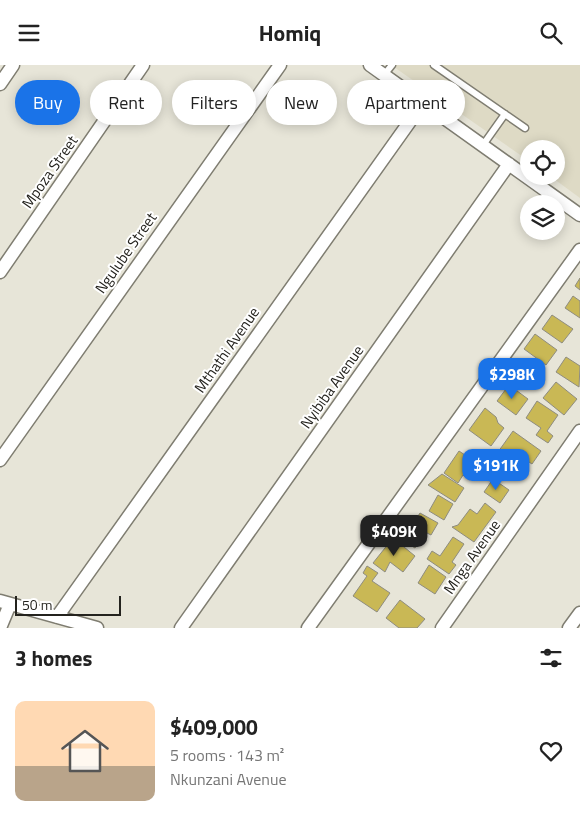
<!DOCTYPE html>
<meta charset="utf-8">
<style>
:root{--surface:#fff;--page:#f6f6f6;--text:#222;--muted:#767676;--accent:#1a73e8}
body{margin:0;font-family:"Titillium Web",sans-serif;background:var(--page);color:var(--text);height:100vh;display:flex;flex-direction:column;font-size:19px;white-space:nowrap}
*{box-sizing:border-box;margin:0}
p{font-size:16px;color:var(--muted)}
.icon{flex:none;width:28px;height:28px;fill:none;stroke:currentColor;stroke-width:2;stroke-linecap:round;stroke-linejoin:round}
.map{position:relative;height:563px;overflow:hidden}
.panel{display:flex;flex-direction:column;background:var(--surface);flex:1}
.panel>*{flex:none}
.top-card{position:absolute;left:15px;top:15px;width:550px;height:45px;display:flex;gap:10px}
.fabs{position:absolute;left:520px;top:75px;display:grid;gap:10px}
.fabs a{display:grid;place-items:center;width:45px;height:45px;border-radius:50%;background:var(--surface);box-shadow:0 2px 12px #0003;font-size:25px}
.scale{position:absolute;left:15px;bottom:12px;width:106px;box-sizing:border-box;padding-left:5px;border:2px solid #24231e;border-top:0;font-size:14px;line-height:18px;white-space:nowrap;color:#24231e;-webkit-text-stroke:4px #fff;paint-order:stroke}
.price{position:absolute;translate:-50% -42px;padding:0 11px;border-radius:10px;background:var(--accent);color:#fff;font-size:16px;line-height:32px;filter:drop-shadow(0 1px 2px #0008)}
.price::after{content:'';position:absolute;left:50%;top:30px;width:15px;height:11px;margin-left:-8px;background:inherit;clip-path:polygon(0 0,100% 0,50% 100%)}
.price.on{background:#222;color:#fff}
ul{padding:0;list-style:none}
li{display:flex;align-items:center;gap:15px;height:125px;padding:0 15px}
li span{display:grid;place-items:center;flex:none;width:140px;height:100px;border-radius:10px;color:#555}
li>.icon{margin-inline-start:auto}
span .icon{width:60px;height:60px;fill:#fffc;stroke-width:1}
li b{font-size:21px}
h2{display:flex;justify-content:space-between;align-items:center;height:60px;padding:0 15px;font-size:21px}
.chip{padding:0 18px;border-radius:22px;background:var(--surface);box-shadow:0 2px 12px #0003;font-size:18px;line-height:45px}
.chip.on{background:var(--accent);color:#fff}
header{display:flex;justify-content:space-between;align-items:center;height:65px;padding:0 15px;background:var(--surface);font-size:22px;font-weight:700}
.map>svg:first-child{display:block}
.built{fill:#dedac5}
.building{fill:#c9b855;stroke:#8e8c80}
.lines{fill:none;stroke-linecap:round;stroke-linejoin:round}
.lane-casing{stroke:#7f7d71;stroke-width:9}
.street-casing{stroke:#7f7d71;stroke-width:15}
.lane{stroke:#fff;stroke-width:6}
.street{stroke:#fff;stroke-width:12}
.labels{text-anchor:middle;stroke-width:4;stroke-linejoin:round;paint-order:stroke}
.street-label{font-size:15px;fill:#24231e;stroke:#fff}
</style>
<header><svg class="icon" aria-label="menu" viewBox="0 0 24 24"><path d="M4 6h16M4 12h16M4 18h16"/></svg>Homiq<svg class="icon" aria-label="search" viewBox="0 0 24 24"><circle cx="10" cy="10" r="6"/><path d="M15 15l6 6"/></svg></header>
<div class="map">
<svg width="580" height="563" viewBox="0 0 580 563">
<rect width="100%" height="100%" fill="#e7e5d8"/>
<path class="built" d="M391,0H580V133L550,111H556V84H529V96Z"/>
<path class="building" d="M580,213V225L575,221Z
M573,231L580,236V253L565,243Z
M552,250L573,264L562,278L542,264Z
M535,269L557,285L546,300L524,284Z
M566,292L580,301L579,322L556,307Z
M527,298L543,311L534,323L517,311Z
M556,317L577,334L564,350L543,333Z
M509,320L528,334L516,350L497,336Z
M537,336L558,350L547,366L553,371L548,378L536,370L541,363L526,353Z
M485,343L496,352L498,358L504,363L491,381L469,365Z
M513,366L541,386L532,399L526,395L524,398L507,386L502,394L498,387Z
M459,386L480,400L470,415L463,410L458,418L444,408Z
M442,409L464,423L455,437L428,420Z
M493,414L509,425L500,438L484,427Z
M438,430L453,439L444,455L429,446Z
M485,438L496,447L474,477L452,462L458,460L470,444L477,449Z
M420,448L438,458L431,470L425,467L415,483L394,470L400,461L404,463L408,456L413,459Z
M453,472L464,479L452,497L456,500L449,509L427,494L432,486L440,491Z
M393,473L415,491L403,507L390,497L385,507L373,498Z
M429,500L446,512L435,529L418,518Z
M367,501L378,508L372,516L390,528L377,547L353,531L367,511L363,508Z
M400,535L425,554L417,563H399L386,553Z"/>
<g class="lines">
<defs>
<path id="lane" d="M434,0L525,63
M384,10L392,0
M483,80L505,49"/>
<path id="street" d="M370,0L580,150
M0,19L13,0
M0,207L143,0
M0,395L280,0
M0,536L97,563
M57,552L423,38
M0,563L10,539
M181,563L509,99
M308,563L580,185
M442,563L580,366
M569,563L580,548"/>
</defs>
<use href="#lane" class="lane-casing"/>
<use href="#street" class="street-casing"/>
<use href="#lane" class="lane"/>
<use href="#street" class="street"/>
</g>
<g class="labels">
<g class="street-label">
<text transform="translate(50 107) rotate(-55)" y="5">Mpoza Street</text>
<text transform="translate(126 188) rotate(-55)" y="5">Ngulube Street</text>
<text transform="translate(227 285) rotate(-55)" y="5">Mthathi Avenue</text>
<text transform="translate(332 322) rotate(-55)" y="5">Nyibiba Avenue</text>
<text transform="translate(472 492) rotate(-55)" y="5">Mnga Avenue</text>
</g>
</g>
</svg>
<div class="fabs">
<a><svg class="icon" aria-label="locate" viewBox="0 0 24 24"><circle cx="12" cy="12" r="6"/><path d="M12 2v4M12 18v4M2 12h4M18 12h4"/></svg></a>
<a><svg class="icon" aria-label="layers" viewBox="0 0 24 24"><path d="M12 4l9 5-9 5-9-5zM3 14l9 5 9-5"/></svg></a>
</div>
<div class="scale">50 m</div>
<b class="price" style="left:512px;top:335px">$298K</b>
<b class="price" style="left:496px;top:426px">$191K</b>
<b class="price on" style="left:394px;top:492px">$409K</b>
<div class="top-card">
<a class="chip on">Buy</a>
<a class="chip">Rent</a>
<a class="chip">Filters</a>
<a class="chip">New</a>
<a class="chip">Apartment</a>
</div>
</div>
<section class="panel">
<h2>3 homes<svg class="icon" aria-label="filters" viewBox="0 0 24 24"><path d="M4 7h16M4 17h16"/><circle cx="9" cy="7" r="2"/><circle cx="15" cy="17" r="2"/></svg></h2>
<ul>
<li><span style="background:linear-gradient(#ffd9b3 65%,#b9a48a 0)"><svg class="icon" aria-label="home" viewBox="0 0 24 24"><path d="M3 11l9-7 9 7M6 9v11h12V9"/></svg></span><div><b>$409,000</b><p>5 rooms · 143 m²</p><p>Nkunzani Avenue</p></div><svg class="icon" aria-label="heart" viewBox="0 0 24 24"><path d="M12 20l-8-8c-3-5 5-10 8-4 3-6 11-1 8 4z"/></svg></li>
</ul>
</section>
